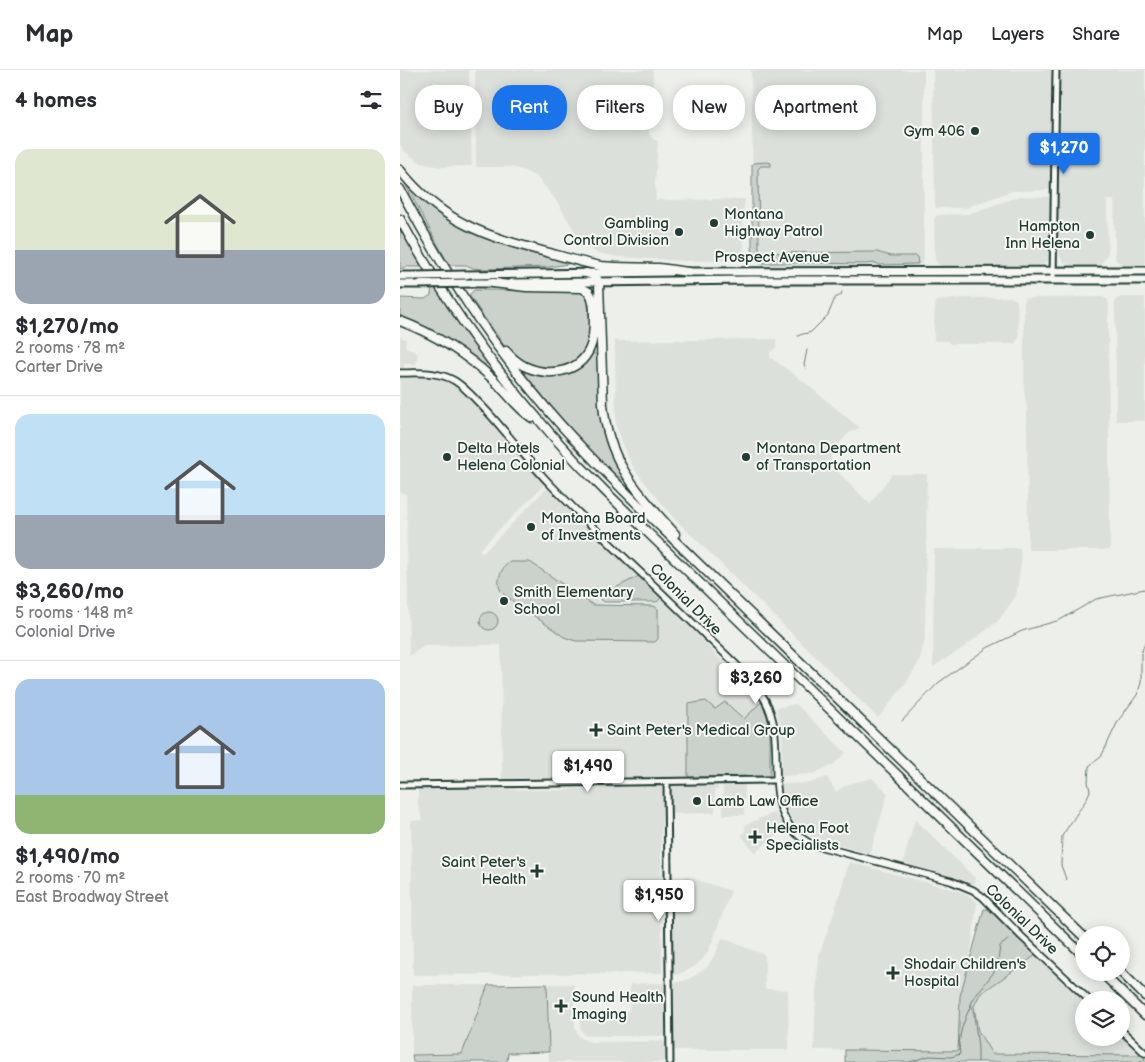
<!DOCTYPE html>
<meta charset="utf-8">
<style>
:root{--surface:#fff;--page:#f7f7f7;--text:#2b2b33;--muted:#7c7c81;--line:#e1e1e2;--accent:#1a73e8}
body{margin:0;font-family:"Balsamiq Sans",sans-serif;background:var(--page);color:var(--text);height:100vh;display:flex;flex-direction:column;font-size:19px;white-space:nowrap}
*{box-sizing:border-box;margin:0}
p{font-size:16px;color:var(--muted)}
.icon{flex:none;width:28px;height:28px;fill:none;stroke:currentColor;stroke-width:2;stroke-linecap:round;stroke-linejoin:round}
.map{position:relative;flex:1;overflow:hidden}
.sheet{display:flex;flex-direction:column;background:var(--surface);width:400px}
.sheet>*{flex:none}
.guide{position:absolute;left:15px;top:15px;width:475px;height:45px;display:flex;gap:10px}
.controls{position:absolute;left:675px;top:856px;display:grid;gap:10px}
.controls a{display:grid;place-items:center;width:55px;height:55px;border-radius:50%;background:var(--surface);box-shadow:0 2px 12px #0003;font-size:25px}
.price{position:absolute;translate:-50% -42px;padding:0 11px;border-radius:5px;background:#fff;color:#222;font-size:16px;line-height:32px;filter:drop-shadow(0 1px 2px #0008)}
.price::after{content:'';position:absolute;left:50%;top:30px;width:15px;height:11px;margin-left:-8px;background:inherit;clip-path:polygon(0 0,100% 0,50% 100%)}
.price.on{background:var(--accent);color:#fff}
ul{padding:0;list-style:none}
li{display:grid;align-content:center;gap:10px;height:265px;padding:0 15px}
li+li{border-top:1px solid var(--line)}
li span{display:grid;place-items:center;height:155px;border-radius:15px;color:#555}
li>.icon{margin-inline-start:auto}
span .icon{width:90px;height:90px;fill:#fffc;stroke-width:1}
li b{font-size:21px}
h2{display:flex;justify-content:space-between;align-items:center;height:60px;padding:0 15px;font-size:21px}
.chip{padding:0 18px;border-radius:20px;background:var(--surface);box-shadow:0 2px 12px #0003;font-size:18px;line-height:45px}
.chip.on{background:var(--accent);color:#fff}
header{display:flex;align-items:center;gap:30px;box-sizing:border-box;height:70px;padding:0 25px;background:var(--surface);border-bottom:1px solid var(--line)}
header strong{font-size:24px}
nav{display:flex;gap:28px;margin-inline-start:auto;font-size:18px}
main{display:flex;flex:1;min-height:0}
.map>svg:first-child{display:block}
.built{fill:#dce0db}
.green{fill:#cbd2cc;stroke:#758880}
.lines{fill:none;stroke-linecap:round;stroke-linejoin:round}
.stream{stroke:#6c7e77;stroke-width:1}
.tertiary-casing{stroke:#1f3d34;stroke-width:9}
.secondary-casing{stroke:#1f3d34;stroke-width:9}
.trunk-casing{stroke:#1f3d34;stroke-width:11}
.motorway-casing{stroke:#1f3d34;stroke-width:11}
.tertiary{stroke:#f6f6f2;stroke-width:5}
.secondary{stroke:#f6f6f2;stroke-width:5.5}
.trunk{stroke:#f6f6f2;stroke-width:7}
.motorway{stroke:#f6f6f2;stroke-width:8}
.trunk-bridge-casing{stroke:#1f3d34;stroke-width:11;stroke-linecap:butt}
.trunk-bridge{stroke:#f6f6f2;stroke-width:7}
.poi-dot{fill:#1f3d34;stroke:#f6f6f2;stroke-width:2}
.labels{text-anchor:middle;stroke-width:4;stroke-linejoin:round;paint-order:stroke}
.poi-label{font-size:15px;fill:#1f3d34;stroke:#f6f6f2;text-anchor:start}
.street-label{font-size:15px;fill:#1f3d34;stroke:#f6f6f2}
</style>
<header>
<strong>Map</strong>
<nav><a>Map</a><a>Layers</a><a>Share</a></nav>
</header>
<main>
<section class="sheet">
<h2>4 homes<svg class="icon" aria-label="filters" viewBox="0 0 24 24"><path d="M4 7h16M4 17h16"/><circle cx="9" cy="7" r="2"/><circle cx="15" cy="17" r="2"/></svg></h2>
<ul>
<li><span style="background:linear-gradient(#dfe7d0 65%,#9aa5b1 0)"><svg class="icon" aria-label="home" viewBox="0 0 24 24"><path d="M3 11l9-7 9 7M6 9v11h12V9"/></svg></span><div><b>$1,270/mo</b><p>2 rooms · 78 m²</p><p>Carter Drive</p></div></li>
<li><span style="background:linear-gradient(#bfe0f5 65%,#9aa5b1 0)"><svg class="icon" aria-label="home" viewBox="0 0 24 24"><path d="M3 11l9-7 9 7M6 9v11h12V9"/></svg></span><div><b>$3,260/mo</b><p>5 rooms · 148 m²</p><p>Colonial Drive</p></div></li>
<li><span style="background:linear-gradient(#a9c7e8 75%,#8fb573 0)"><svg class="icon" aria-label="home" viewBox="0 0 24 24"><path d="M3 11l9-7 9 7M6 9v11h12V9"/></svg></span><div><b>$1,490/mo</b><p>2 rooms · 70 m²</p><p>East Broadway Street</p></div></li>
</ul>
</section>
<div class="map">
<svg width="745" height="992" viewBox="0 0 745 992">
<rect width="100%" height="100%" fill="#edefea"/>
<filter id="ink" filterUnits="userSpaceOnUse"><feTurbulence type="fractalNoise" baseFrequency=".02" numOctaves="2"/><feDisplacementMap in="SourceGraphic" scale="10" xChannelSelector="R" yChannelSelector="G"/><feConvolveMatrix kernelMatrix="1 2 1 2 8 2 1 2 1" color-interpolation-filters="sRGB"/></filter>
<g filter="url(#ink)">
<path class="built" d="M0,0H69L72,96L39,97L21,93L4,81L0,74Z
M75,0H253L254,51L249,60V64L253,69L258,71L255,113L256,130L345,129L343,145L344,190L286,191L219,187L197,183L182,173L155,129L137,107L122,100L111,97H76Z
M351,0H524V190L521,194L517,195L364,196L357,192L355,188L354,183Z
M533,0H652L651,117L649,120L612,121L565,138H536L535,136Z
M659,0H745V195H724L721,194L716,190L715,183L714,130H707L708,182L706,187L701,194L696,195H670L665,193L660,187L658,173Z
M620,126L649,127L651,130V184L649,190L644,194L637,195L543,197L537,193L535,190L534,149L536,146L538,145L568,144Z
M611,227L615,229L617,231L619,268L614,274H550L548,271H535L534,269V247L536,231L564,228Z
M701,227L705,228L708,230L709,237L708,248L710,480H628L627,338L624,320V228Z
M721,227H745V351H716L715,231L717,229Z
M0,267L6,269L5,276L18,284L16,294H4V299H0Z
M376,269V278L370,282V287L399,308L460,358L449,363L434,379L431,386V390L440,404L470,434L492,404H527L525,570L519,592L506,613L478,648L272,446L235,400L228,387L216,356L215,271Z
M0,306H25L36,307L46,310L54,315L63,322L92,352L144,413L141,418L79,480L83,483L148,417L240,506L238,508L195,528L204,535L257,534V532L261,528L274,539L318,587L357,626L361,632L344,649L315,639L288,634V707L102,709L101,575L24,576L9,586L6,424L0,423Z
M620,478L621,493L616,526L598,551L563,578L533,597L534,479Z
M396,634L446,683L433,695L412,704L382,706L379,702L382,697V666L380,654L376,638Z
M427,707L436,722L441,718L449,714L472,708L488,723L470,784L420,770L403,762L396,756L391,747L385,736L380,717L381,714L410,713Z
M318,714V720H315V743L270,744L271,715Z
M323,714H345L344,745H323Z
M193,716H261L263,717L261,777L262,903L13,905L11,751L23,750L18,735V718L165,720L193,718Z
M375,742L384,757L383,759L355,783L341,765L345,762V755Z
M515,749L575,808L574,814L555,807L503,793Z
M449,792L556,820L568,825L577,832L558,981L414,980L416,921L419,885L434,843Z
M286,806L331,821L309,880L303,889L294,897L279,904L274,905L272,903V819Z
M322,868L365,885V919L388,920L389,980H274L273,914V913L286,910L296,905L307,897L317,881Z
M636,885L684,930V968H721V965L742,985L592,984L578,961L574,936L580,924Z
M263,913L264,914L265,962L264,966H186L182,962L180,957V942L229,941L230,914Z
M147,914H174L175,957L178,965L181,968L190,972L263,971L265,973V992H149Z
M12,915H88L62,984L12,985Z"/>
<path class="green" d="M368,92L371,93V96H361L358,99L359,179L362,183L477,182L491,186H517L518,194L479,195L476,193L464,194L406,193H363L356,191L353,186L352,177V94L354,93Z
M1,106L26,133L47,148L81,166L106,175L170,191L168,194L149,197L82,199L73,198L66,195H49Z
M0,156L22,197H6L0,199Z
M32,217H35L61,257L87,293L82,296L54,273L10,250L0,247V228L25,229L31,225Z
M74,220L176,221C189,225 189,231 189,244C190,255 192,268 187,278C172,308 133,303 112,284C105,278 100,269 95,262C86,250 78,238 69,225Z
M190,284H197L200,342L211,383L225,411L221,409L195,388L165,353L121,299L123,298L154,305Z
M110,492H130L193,535L254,536L258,539V569L255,572L176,571L164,567L106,526C104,524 101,522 100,519C96,510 102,496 110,492Z
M239,506L261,528L257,532H204L197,527Z
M80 551a9 9 0 1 1 18 0a9 9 0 1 1-18 0Z
M306,631L315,639L325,632L344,649L361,632L367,646L370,658V706L288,707V634Z
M584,839H587L589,840L636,885L580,924L574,936L578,961L592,984L742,985L745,988V992H445V980L558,981L560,926Z
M147,914L149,982L108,983L107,992H13L12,985L62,984L88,915Z"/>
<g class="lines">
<path class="stream" d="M398,266C402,263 407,264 411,262L428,245L435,228L441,225L442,222
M406,298L404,295L407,280
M502,651L538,613L587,578L622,561L660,550L696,529L745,519
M665,810L666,809L661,795L662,766L686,730L690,721L688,712L689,696L701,687L718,651L737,625L741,613V584L745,572
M510,992L529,986L551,987L560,984C557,966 564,951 571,935
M578,992V978L574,944L571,934L574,928L594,902L598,891L600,876L608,870"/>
<defs>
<path id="tertiary" d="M653,210L656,0
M267,712L270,992
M0,715L376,710"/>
<path id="secondary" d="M0,303C18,303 39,301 55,311C66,318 74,328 83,337C106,361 126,389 150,414C200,466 255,515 307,567C326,585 352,607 365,630C391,677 354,743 411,774L551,811L573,820L583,827L621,866L689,930
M721,960L745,983"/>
<path id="trunk" d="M285,202L745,201
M66,205L270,202
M0,206H14
M72,213H99
M112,213L350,210H745
M0,214H20"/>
<path id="motorway" d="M0,100C41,152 85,166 146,182C164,187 183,193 201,196C220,198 239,197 258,198C268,199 279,201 289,202
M0,119C44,203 97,283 160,354C195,393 232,429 269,465L684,867
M0,149C55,250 124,341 206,422L684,886
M186,203C192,204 197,206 199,213L203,334C208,393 238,422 275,464
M93,213L126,217L182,218L189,222C194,229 194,239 194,248C194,258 194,269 190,278C179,304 147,307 124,296C117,292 111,287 106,281
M0,251C35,264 66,284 94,310C106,322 117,338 132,348
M701,902L745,945
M721,902L745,926"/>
</defs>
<use href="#tertiary" class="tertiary-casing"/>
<use href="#secondary" class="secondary-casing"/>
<use href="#trunk" class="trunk-casing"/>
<use href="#motorway" class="motorway-casing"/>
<use href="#tertiary" class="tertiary"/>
<use href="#secondary" class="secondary"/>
<use href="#trunk" class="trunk"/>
<use href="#motorway" class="motorway"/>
<defs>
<path id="trunk-bridge" d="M14,206L66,205
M20,214L72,213"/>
</defs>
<use href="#trunk-bridge" class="trunk-bridge-casing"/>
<use href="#trunk-bridge" class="trunk-bridge"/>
</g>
</g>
<g class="poi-dot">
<circle cx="575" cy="61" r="5"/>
<circle cx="314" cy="153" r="5"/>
<circle cx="279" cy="162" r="5"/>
<circle cx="690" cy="165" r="5"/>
<circle cx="47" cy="387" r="5"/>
<circle cx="346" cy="387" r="5"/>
<circle cx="131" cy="457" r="5"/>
<circle cx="104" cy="531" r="5"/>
<path d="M193.5 652.5h5v5h5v5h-5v5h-5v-5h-5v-5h5z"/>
<circle cx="297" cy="731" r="5"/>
<path d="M352.5 759.5h5v5h5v5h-5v5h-5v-5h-5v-5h5z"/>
<path d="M134.5 793.5h5v5h5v5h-5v5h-5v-5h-5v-5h5z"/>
<path d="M490.5 895.5h5v5h5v5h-5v5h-5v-5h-5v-5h5z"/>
<path d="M158.5 928.5h5v5h5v5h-5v5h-5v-5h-5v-5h5z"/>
</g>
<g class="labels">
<g class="poi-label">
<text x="565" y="66" text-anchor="end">Gym 406</text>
<text x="324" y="149">Montana<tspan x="324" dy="17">Highway Patrol</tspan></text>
<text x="269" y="158" text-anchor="end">Gambling<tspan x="269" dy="17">Control Division</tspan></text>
<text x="680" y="161" text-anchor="end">Hampton<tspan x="680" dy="17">Inn Helena</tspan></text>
<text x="57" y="383">Delta Hotels<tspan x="57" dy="17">Helena Colonial</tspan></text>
<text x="356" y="383">Montana Department<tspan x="356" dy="17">of Transportation</tspan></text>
<text x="141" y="453">Montana Board<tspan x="141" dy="17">of Investments</tspan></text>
<text x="114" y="527">Smith Elementary<tspan x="114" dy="17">School</tspan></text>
<text x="207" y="665">Saint Peter's Medical Group</text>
<text x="307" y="736">Lamb Law Office</text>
<text x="366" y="763">Helena Foot<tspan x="366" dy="17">Specialists</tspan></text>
<text x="126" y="797" text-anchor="end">Saint Peter's<tspan x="126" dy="17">Health</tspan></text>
<text x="504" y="899">Shodair Children's<tspan x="504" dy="17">Hospital</tspan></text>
<text x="172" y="932">Sound Health<tspan x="172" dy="17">Imaging</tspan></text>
</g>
<g class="street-label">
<text x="372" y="192">Prospect Avenue</text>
<text transform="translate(286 529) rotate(45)" y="5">Colonial Drive</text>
<text transform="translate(622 849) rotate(44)" y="5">Colonial Drive</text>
</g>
</g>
</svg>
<div class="controls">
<a><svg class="icon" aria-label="locate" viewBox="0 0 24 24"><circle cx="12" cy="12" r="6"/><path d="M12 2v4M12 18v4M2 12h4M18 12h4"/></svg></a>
<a><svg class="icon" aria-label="layers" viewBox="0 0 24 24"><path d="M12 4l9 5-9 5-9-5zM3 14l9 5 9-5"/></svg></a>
</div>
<b class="price on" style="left:664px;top:105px">$1,270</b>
<b class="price" style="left:356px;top:635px">$3,260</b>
<b class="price" style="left:188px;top:723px">$1,490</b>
<b class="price" style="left:259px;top:852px">$1,950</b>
<div class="guide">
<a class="chip">Buy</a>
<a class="chip on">Rent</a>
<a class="chip">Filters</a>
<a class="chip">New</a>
<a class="chip">Apartment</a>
</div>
</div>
</main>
